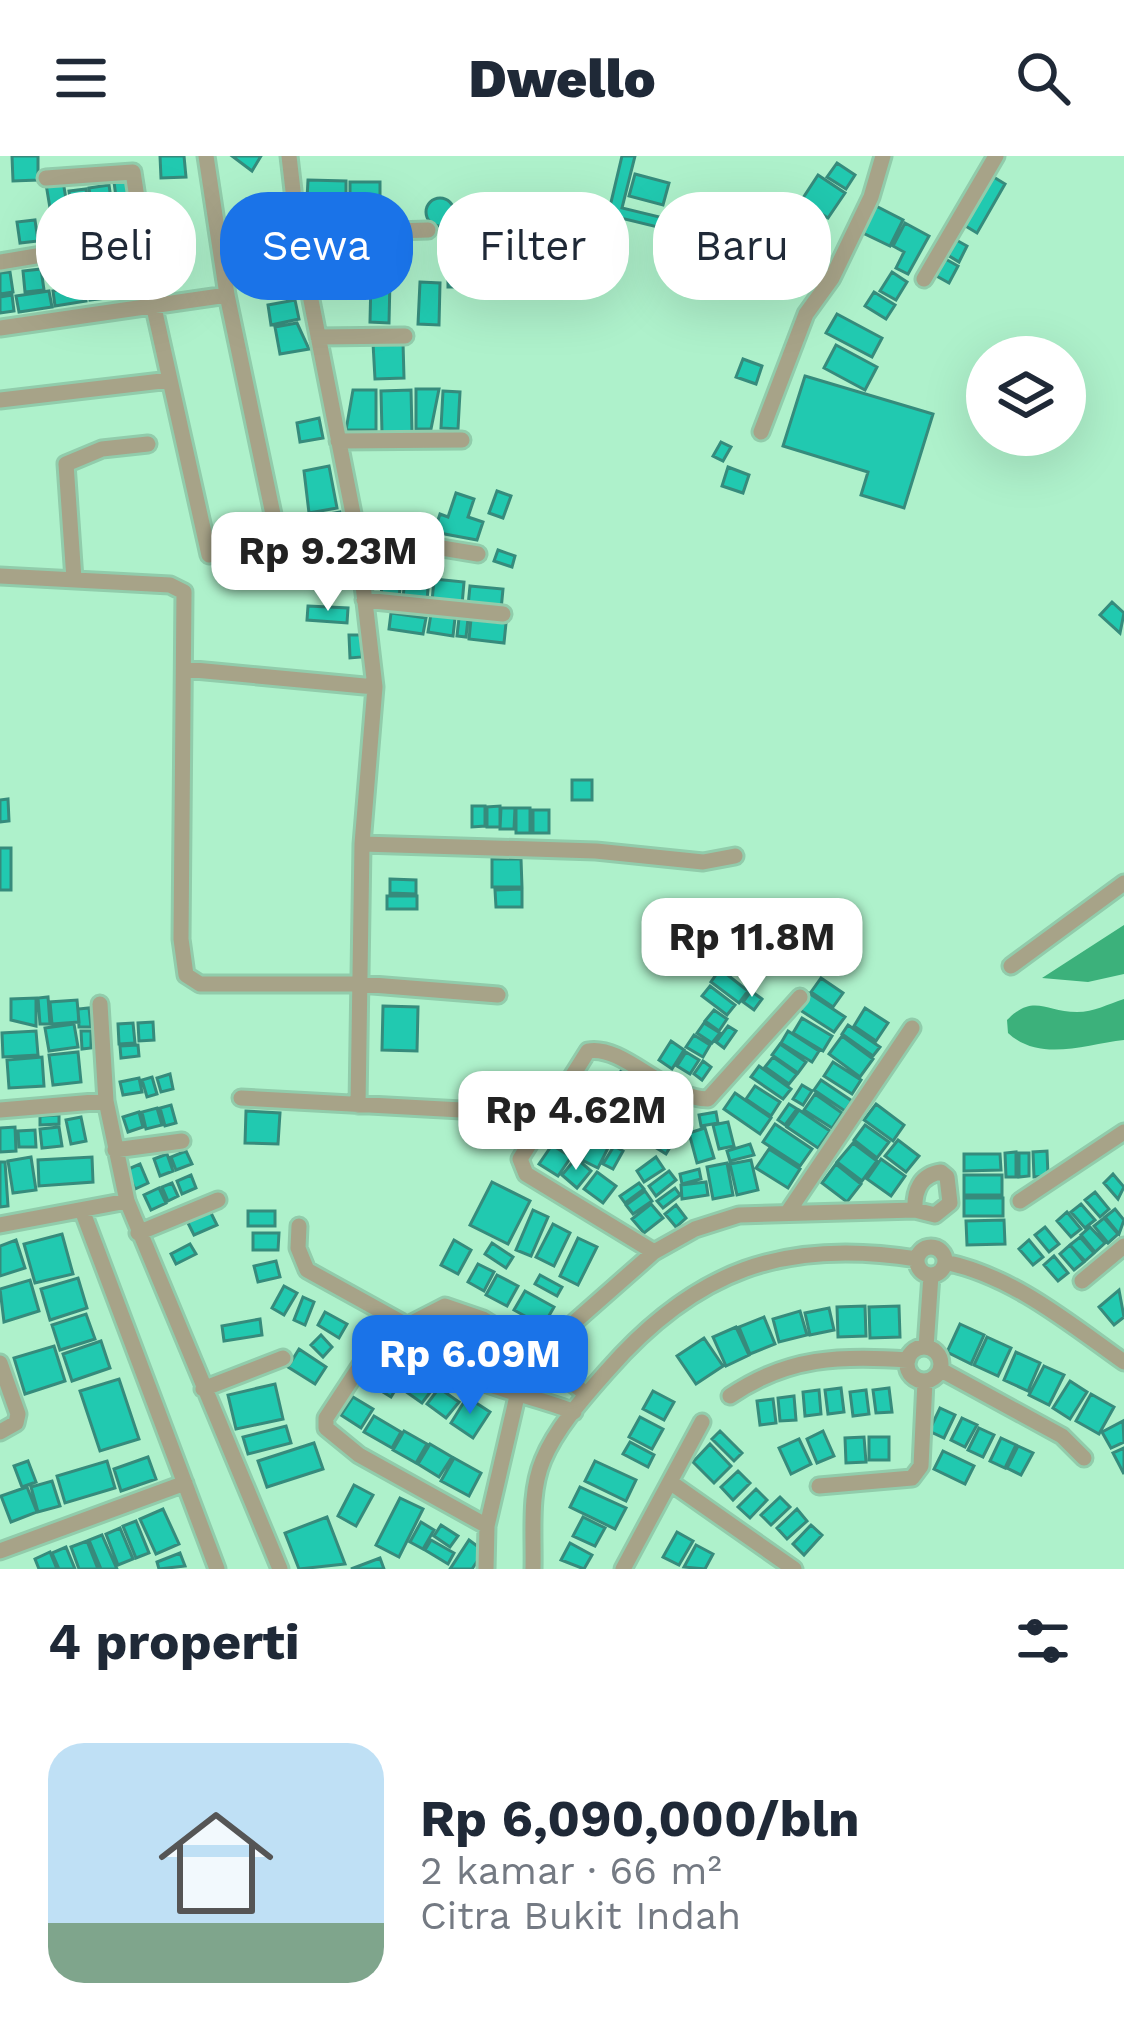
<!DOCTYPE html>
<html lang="id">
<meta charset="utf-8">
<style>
:root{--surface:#fff;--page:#f2f2f3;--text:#1f2937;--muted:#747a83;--accent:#1a73e8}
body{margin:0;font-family:"Work Sans",sans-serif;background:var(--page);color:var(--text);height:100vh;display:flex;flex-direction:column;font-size:45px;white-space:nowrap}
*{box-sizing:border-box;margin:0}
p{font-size:39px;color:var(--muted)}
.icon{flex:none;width:66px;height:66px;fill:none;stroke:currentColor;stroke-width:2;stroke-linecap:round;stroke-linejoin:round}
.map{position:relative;height:1413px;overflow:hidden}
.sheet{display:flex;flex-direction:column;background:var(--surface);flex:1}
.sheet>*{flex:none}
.top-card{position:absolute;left:36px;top:36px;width:1053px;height:108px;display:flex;gap:24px}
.fabs{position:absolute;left:966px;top:180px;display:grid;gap:24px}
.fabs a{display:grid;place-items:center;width:120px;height:120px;border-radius:50%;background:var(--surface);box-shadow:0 12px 48px #0002;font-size:60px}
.price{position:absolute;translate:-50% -102px;padding:0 27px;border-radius:24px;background:#fff;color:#222;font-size:39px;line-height:78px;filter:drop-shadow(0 3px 6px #0008)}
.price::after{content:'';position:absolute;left:50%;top:72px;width:36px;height:27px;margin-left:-18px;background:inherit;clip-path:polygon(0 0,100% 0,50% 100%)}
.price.active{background:var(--accent);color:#fff}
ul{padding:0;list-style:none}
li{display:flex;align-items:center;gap:36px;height:300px;padding:0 48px}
li span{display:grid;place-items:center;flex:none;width:336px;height:240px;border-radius:36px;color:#555}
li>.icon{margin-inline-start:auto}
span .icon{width:144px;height:144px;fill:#fffc;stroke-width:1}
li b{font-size:51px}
h2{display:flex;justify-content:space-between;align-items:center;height:144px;padding:0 48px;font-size:51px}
.pill{padding:0 42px;border-radius:48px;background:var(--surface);box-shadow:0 12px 48px #0002;font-size:42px;line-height:108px}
.pill.active{background:var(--accent);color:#fff}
header{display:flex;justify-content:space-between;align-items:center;height:156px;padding:0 48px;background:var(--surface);font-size:54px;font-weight:800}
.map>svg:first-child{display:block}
.water{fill:#3cb17b}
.building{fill:#21c9b0;stroke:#368b7c;stroke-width:3}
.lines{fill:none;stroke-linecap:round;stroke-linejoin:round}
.minor-casing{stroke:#91ccab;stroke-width:21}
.minor{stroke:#a7a388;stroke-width:15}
</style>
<header><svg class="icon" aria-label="menu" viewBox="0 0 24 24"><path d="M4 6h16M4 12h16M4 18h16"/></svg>Dwello<svg class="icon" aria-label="search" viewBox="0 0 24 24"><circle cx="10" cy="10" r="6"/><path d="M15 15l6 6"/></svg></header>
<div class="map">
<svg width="1124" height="1413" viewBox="0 0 1124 1413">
<rect width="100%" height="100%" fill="#aef1cb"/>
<path class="water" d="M1124,769V818L1088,826L1042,822Z
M1124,843V884C1086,888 1040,907 1008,877L1007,864C1034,837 1045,856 1077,856C1094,856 1108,848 1124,843Z"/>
<path class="building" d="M12,0H38V24L13,25Z
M160,0H184L186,21L161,22Z
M232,0H261L252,15Z
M622,0H635L622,52L672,64L670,74L608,59Z
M837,7L855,19L846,33L827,21Z
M987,17L1005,28L977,77L959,66Z
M635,18L669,27L663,49L629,40Z
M818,19L845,37L828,62L801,45Z
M130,23L133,47L117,49L114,26Z
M308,24L346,25V44L307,43Z
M63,25L68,55L51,58L46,28Z
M350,26H380V71H350Z
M109,29L112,50L92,53L89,32Z
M86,33L89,54L72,56L69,35Z
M274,38L278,61L251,65L247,43Z
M426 56a14 14 0 1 1 28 0a14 14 0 1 1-28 0Z
M334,49L335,68L319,69L318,50Z
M133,50L137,77L123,79L119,53Z
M876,50L903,64L890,90L863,77Z
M114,55L118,79L100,82L96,58Z
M786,56L803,67L786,91L769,80Z
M92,59L96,80L79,84L75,63Z
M66,60L69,80L50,83L48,62Z
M35,64L38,85L20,87L17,66Z
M905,67L929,80L908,118L896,112L904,96L893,90Z
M807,69L827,83L819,95L798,81Z
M949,80L967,90L959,106L941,95Z
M448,89H478V131H448Z
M138,92L140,116L126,117L124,94Z
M940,100L958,110L949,127L931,117Z
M104,101L108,122L91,125L87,104Z
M83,102L88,124L68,128L64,106Z
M778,102L800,118L788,134L766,119Z
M41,113L44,134L25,136L23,115Z
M10,116L13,136L0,138V117Z
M892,116L907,126L896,144L880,135Z
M142,121L144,136L128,139L125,123Z
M121,123L123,140L90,144L88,128Z
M371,123L390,124L389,167L370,166Z
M420,126L440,127L439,169L418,168Z
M84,130L86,145L55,150L53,135Z
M49,135L52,151L19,156L16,140Z
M874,136L895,149L886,163L865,150Z
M12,139L14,155L0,157V141Z
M295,144L299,163L271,169L268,149Z
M837,158L882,182L872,201L826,177Z
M297,167L309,193L280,198L275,171Z
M403,186L404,222L375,223L373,187Z
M836,189L877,211L865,234L824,212Z
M743,203L762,210L756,228L736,221Z
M805,220L933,258L904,352L861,339L868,316L783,290Z
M416,233H439L431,273H416Z
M353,234H376V274H346Z
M411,234L412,276L382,277L381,235Z
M443,235L460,236L458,273L441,272Z
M319,262L323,282L300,286L297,267Z
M721,286L731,291L723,305L713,300Z
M329,310L337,352L309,357L304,315Z
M728,311L749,319L743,337L722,330Z
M497,335L511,340L503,362L489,357Z
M456,337L474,343L468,361L483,366L477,384L434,376L440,358L448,361Z
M340,356L345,380L318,386L313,361Z
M346,384L350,401L323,406L320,389Z
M498,394L515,400L512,411L494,405Z
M349,406L351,422L328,426L326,409Z
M383,419L401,421L399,442L381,440Z
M405,420L429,422L427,444L403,443Z
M434,423L464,426L462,449L432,446Z
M470,430L503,433L501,454L468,450Z
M1112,446L1124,457L1120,477L1100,459Z
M308,450L348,452L347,467L307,464Z
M391,457L426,462L423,478L389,473Z
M431,458L455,462L453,480L428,476Z
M459,462L468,463L466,481L457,480Z
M471,463L506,467L504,487L469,483Z
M349,479H361L362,501L350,502Z
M572,624H592V644H572Z
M8,643L9,665L0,666V644Z
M472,650H485V670L472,671Z
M500,650V671H487V651Z
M501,652H515L514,673H500Z
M516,652H530V677H516Z
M533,654H549V677H533Z
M0,692H11V734H0Z
M492,703H521L522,731H492Z
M390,723L416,724V738L390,737Z
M522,733V751H496L495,734Z
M387,740H417V753H387Z
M720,813L748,835L739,847L711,826Z
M821,822L843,837L833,851L811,836Z
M710,830L735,849L727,859L702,840Z
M751,835L762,843L754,854L743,846Z
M807,836L845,861L834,876L797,852Z
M48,841L50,868H40L38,842Z
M36,842V870L11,864V843Z
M77,844L79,866L52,868L50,846Z
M383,850L418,851L417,895L382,894Z
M89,852L91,871H79L78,853Z
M865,852L888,867L876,885L854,870Z
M714,854L727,863L719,875L705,865Z
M802,862L832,880L823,895L793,877Z
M153,866L154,884L139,885L138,867Z
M133,867L135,887L119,888L118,868Z
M704,867L720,877L712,887L697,877Z
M74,868L78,891L49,895L45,872Z
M848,869L880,891L873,900L842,878Z
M728,870L736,875L724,892L716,886Z
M36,875L38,899L3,901L2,877Z
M81,875H91V892L82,893Z
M788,875L819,895L812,906L781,887Z
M694,879L710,889L703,901L686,891Z
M842,880L873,903L860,921L829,898Z
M671,885L684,894L672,913L659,904Z
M780,888L806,906L798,917L772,899Z
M138,889L139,900L121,902L120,890Z
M78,896L81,926L53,929L49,899Z
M686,896L699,904L690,918L677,910Z
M42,901L44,930L9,932L7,904Z
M773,901L797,918L789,928L765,911Z
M703,905L711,911L702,924L694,918Z
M833,906L861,924L852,938L824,920Z
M759,910L791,933L783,943L751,921Z
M621,915L638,924L632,937L614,927Z
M170,918L173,933L161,936L157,922Z
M596,918L610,927L602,940L588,931Z
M152,921L157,938L147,941L142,924Z
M139,922L142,936L123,939L120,926Z
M821,924L852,945L845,955L814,934Z
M802,929L812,935L803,949L793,943Z
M755,930L780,946L771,960L746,943Z
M613,931L627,937L620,953L606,947Z
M735,937L771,962L760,978L724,953Z
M815,938L842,957L832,972L804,954Z
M633,942L646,952L638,963L624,953Z
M603,948L618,957L607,975L592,966Z
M789,948L797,953L785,969L778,964Z
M876,948L904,969L893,985L864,964Z
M171,949L176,967L165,970L160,952Z
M157,952L162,969L146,973L142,956Z
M649,952L662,959L648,985L635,977Z
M799,954L830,975L818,992L787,971Z
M246,955L280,957L278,988L245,987Z
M564,955L583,966L567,993L548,982Z
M139,956L143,971L128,976L123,961Z
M716,956L718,967L701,970L699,959Z
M624,958L636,965L628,978L616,971Z
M59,959V968L40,969V960Z
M667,959L684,968L666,998L650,988Z
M81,961L86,985L71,988L66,964Z
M728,966L734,990L719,993L713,969Z
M775,968L812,993L800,1010L763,986Z
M865,969L889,986L877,1002L854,984Z
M586,970L595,976L581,998L572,993Z
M15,971L16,995L0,996V972Z
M59,971L62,990L42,992L40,973Z
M705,972L714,1002L697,1007L689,977Z
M35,974L36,991H19L18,975Z
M596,978L611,986L598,1012L582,1004Z
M898,984L919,1000L906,1016L885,1000Z
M853,987L877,1005L862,1025L837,1006Z
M750,988L754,999L730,1005L727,995Z
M552,989L571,1001L558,1020L539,1008Z
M614,990L623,995L613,1013L603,1008Z
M769,993L800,1013L788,1032L756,1012Z
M186,995L192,1008L176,1014L171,1001Z
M1047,995L1048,1020L1034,1021L1033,996Z
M1016,996V1021H1006L1005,997Z
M1019,997H1029V1020L1019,1021Z
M167,998L173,1015L160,1020L154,1003Z
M964,998H1000L1001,1014L964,1015Z
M31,1001L36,1034L13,1037L8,1005Z
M92,1001L93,1026L39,1030L38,1004Z
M656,1001L664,1013L644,1026L637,1015Z
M576,1002L591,1015L577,1032L562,1019Z
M881,1003L905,1020L891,1040L867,1023Z
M751,1004L758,1034L737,1039L730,1008Z
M0,1006H5L8,1050L0,1051Z
M727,1007L733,1039L713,1043L707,1011Z
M140,1008L148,1027L135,1033L126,1014Z
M836,1008L861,1028L847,1046L822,1027Z
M699,1013L701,1023L682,1028L680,1018Z
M669,1015L676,1024L656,1040L649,1030Z
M597,1016L616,1030L603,1047L584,1033Z
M1113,1018L1124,1031L1118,1043L1104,1027Z
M191,1019L196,1032L182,1038L177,1025Z
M964,1019H1002V1039H964Z
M492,1026L530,1045L508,1088L470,1069Z
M706,1026L708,1039L682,1043L681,1029Z
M172,1027L178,1040L168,1045L162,1031Z
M639,1027L644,1033L625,1047L620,1040Z
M159,1032L166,1047L151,1054L144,1039Z
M675,1032L680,1039L663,1052L657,1045Z
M645,1035L652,1045L633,1058L626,1049Z
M1095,1036L1109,1053L1100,1061L1085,1044Z
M964,1042H1003V1060H964Z
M651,1048L663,1062L644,1077L632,1063Z
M1081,1048L1095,1064L1085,1072L1071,1056Z
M676,1049L686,1062L676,1071L665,1058Z
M1115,1053L1124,1064L1119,1078L1105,1061Z
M533,1054L548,1061L531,1100L516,1094Z
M210,1055L217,1069L194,1079L187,1065Z
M248,1055H275V1070H248Z
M1067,1056L1081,1073L1071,1081L1057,1065Z
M1104,1062L1118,1078L1108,1087L1094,1070Z
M1004,1064L1005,1088L967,1089L966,1065Z
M553,1068L570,1077L554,1110L536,1101Z
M1045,1071L1059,1088L1049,1096L1035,1079Z
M1090,1071L1105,1087L1095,1096L1081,1079Z
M253,1077H279L278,1094H253Z
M62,1078L73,1118L35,1127L24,1088Z
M1080,1081L1094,1097L1085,1105L1070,1089Z
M578,1082L597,1091L578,1129L560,1120Z
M16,1084L25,1112L0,1120V1090Z
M454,1084L471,1094L458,1118L441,1109Z
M1029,1084L1043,1101L1033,1109L1019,1093Z
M492,1087L513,1101L506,1112L485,1098Z
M190,1088L196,1098L176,1108L171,1098Z
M1070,1089L1084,1106L1074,1114L1060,1098Z
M1054,1100L1068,1117L1058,1125L1044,1109Z
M276,1105L280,1121L258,1126L254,1110Z
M478,1108L494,1116L484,1135L468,1126Z
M497,1119L518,1130L507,1150L486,1139Z
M540,1119L562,1131L557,1140L535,1128Z
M78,1122L87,1152L50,1164L41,1133Z
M30,1124L39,1155L4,1166L0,1133Z
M284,1130L297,1137L284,1159L272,1152Z
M1119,1134L1124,1161L1114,1169L1099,1151Z
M525,1135L554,1151L543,1170L514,1154Z
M303,1141L314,1146L305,1169L294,1164Z
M865,1150L866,1180L838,1181L837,1151Z
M899,1150L900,1181L870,1182L869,1151Z
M829,1152L834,1174L810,1179L805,1157Z
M800,1155L807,1179L779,1186L773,1163Z
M325,1156L347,1168L339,1182L318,1169Z
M86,1158L95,1183L60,1194L52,1169Z
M764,1161L775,1188L750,1198L739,1171Z
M260,1163L262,1179L224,1185L222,1170Z
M960,1168L984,1179L971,1208L947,1196Z
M736,1171L749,1199L726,1210L713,1181Z
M321,1179L332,1191L323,1201L311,1189Z
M987,1181L1011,1192L998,1220L974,1209Z
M704,1182L723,1210L696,1228L677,1200Z
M101,1185L110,1212L72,1225L63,1198Z
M54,1190L65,1225L25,1238L14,1202Z
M299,1193L326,1211L315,1228L288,1211Z
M1016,1196L1040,1207L1028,1235L1004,1224Z
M388,1199L409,1212L391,1241L370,1228Z
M1044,1210L1064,1219L1049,1249L1029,1239Z
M415,1215L435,1230L422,1247L402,1233Z
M119,1223L139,1283L100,1295L80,1235Z
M1070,1225L1087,1236L1070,1263L1053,1252Z
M275,1228L283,1263L236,1273L228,1239Z
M439,1232L459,1246L446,1262L427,1248Z
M841,1232L844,1256L828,1258L825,1234Z
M889,1232L892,1256L876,1257L873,1234Z
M819,1234L821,1258L805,1260L803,1236Z
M866,1234L869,1258L853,1260L850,1236Z
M653,1235L674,1246L664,1264L643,1253Z
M1091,1238L1114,1251L1099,1278L1076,1265Z
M794,1240L796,1264L780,1265L778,1242Z
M353,1241L373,1253L361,1272L341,1259Z
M467,1241L490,1256L473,1282L451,1267Z
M773,1243L776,1267L760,1269L757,1245Z
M940,1252L955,1259L944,1282L929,1275Z
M374,1260L401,1276L392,1292L364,1276Z
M640,1261L663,1273L652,1293L629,1281Z
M962,1262L977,1269L965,1291L951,1284Z
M1123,1265L1124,1286L1111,1292L1102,1276Z
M286,1270L291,1287L248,1298L243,1281Z
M979,1272L994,1279L983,1301L968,1294Z
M404,1275L427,1288L416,1307L393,1294Z
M720,1275L742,1297L734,1305L712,1283Z
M823,1275L834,1300L817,1307L807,1283Z
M864,1281L866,1306L846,1307L845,1282Z
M869,1281H889V1304H869Z
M1001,1282L1016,1289L1005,1312L990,1305Z
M799,1283L811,1308L791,1318L779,1292Z
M630,1286L654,1299L648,1311L623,1298Z
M314,1287L323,1313L267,1331L258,1305Z
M430,1288L452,1301L439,1321L418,1308Z
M710,1288L731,1310L714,1327L693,1306Z
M1018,1290L1033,1297L1021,1319L1007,1312Z
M1124,1292V1318L1113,1297Z
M943,1295L974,1310L965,1328L934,1313Z
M148,1301L156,1323L121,1335L114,1313Z
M454,1302L481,1317L469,1340L441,1325Z
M28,1305L36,1326L22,1331L14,1310Z
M107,1305L115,1332L65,1347L57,1320Z
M595,1305L636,1324L626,1345L585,1325Z
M738,1315L750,1327L733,1344L721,1331Z
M52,1325L60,1350L38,1356L31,1331Z
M354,1329L373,1339L356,1370L338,1360Z
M27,1331L37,1356L11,1366L1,1340Z
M580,1331L626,1352L615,1373L570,1351Z
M756,1333L767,1344L750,1362L738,1351Z
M780,1341L790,1351L771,1369L761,1359Z
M400,1342L423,1353L399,1401L376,1389Z
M163,1353L179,1388L156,1398L140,1363Z
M797,1353L807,1365L787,1383L777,1372Z
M327,1361L345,1408L299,1413L285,1377Z
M583,1361L605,1372L595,1390L573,1380Z
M136,1365L149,1397L136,1402L123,1370Z
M421,1366L434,1374L423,1393L410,1386Z
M441,1369L458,1380L450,1391L434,1380Z
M811,1369L822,1379L804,1399L793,1388Z
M120,1372L133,1403L118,1409L106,1378Z
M677,1376L693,1385L679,1409L663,1401Z
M102,1379L117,1413H101L89,1384Z
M431,1384L454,1397L448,1408L425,1394Z
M469,1384L484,1395L472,1413H450Z
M87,1385L98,1413H79L71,1391Z
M570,1387L592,1399L584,1413L561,1404Z
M696,1389L713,1398L705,1413L684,1411Z
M66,1391L75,1413H59L52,1397Z
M50,1396L57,1413H39L35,1403Z
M180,1397L185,1410L159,1413L157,1406Z
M380,1402L384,1413H351Z"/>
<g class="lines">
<defs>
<path id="minor" d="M206,0L227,139L283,406
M289,0L298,78L357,378L375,531L362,688L358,949
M46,22L133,16L154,152L209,399
M298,78L428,74
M0,106L143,82
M924,123L996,0
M0,172L227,139
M318,181L405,180
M0,244L170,224
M761,276L806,158L832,122L871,41L883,0
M338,285L462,284
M357,378L478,398
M0,420L170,429L184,436L181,783L186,819L200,828H360L498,839
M74,423L66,308L102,293L148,288
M364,444L503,458
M184,513L375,531
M362,688L596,695L703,706L735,700
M1011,810L1124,727
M100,848L106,945L127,1045L280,1413
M241,942L480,955
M0,954L106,945
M115,994L182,985
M1020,1045L1124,976
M82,1054L217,1413
M788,1056L912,872
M0,1069L127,1045
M299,1070L298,1092L307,1114L401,1166
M138,1077L218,1044
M917 1105a14 14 0 1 1 28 0a14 14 0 1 1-28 0Z
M654,1096L526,1018L520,1003L588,895C623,888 666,943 708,943L800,841
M945,1106C1013,1120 1069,1167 1124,1206
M1082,1125L1124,1090
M391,1163L326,1262V1272L359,1299L487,1370
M410,1168L445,1150L483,1163L523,1188L586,1238
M410,1168C420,1222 531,1237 574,1256
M907 1208a17 17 0 1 1 34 0a17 17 0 1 1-34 0Z
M926,1191L931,1119
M0,1207L18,1258L16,1267L0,1276
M941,1214L1062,1280L1084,1302
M203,1233L283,1202
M730,1240C787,1201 841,1199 908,1204
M670,1326L794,1413
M819,1330L912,1322L921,1310L925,1225
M0,1395L185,1327
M486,1413L487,1370L518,1236L552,1186L654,1096L695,1073L739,1059L915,1054L935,1059L950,1047L947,1021L941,1016C920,1019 914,1035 915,1054
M533,1413C534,1378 529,1337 543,1304C556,1272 585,1240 607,1215C695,1114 784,1082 917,1103
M623,1413L702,1266"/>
</defs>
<use href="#minor" class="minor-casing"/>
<use href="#minor" class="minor"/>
</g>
</svg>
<div class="fabs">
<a><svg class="icon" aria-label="layers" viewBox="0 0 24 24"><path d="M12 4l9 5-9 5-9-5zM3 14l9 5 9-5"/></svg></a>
</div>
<b class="price" style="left:328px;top:458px">Rp 9.23M</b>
<b class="price" style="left:752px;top:844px">Rp 11.8M</b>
<b class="price" style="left:576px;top:1017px">Rp 4.62M</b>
<b class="price active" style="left:470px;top:1261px">Rp 6.09M</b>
<div class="top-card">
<a class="pill">Beli</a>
<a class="pill active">Sewa</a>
<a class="pill">Filter</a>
<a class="pill">Baru</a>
</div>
</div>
<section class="sheet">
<h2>4 properti<svg class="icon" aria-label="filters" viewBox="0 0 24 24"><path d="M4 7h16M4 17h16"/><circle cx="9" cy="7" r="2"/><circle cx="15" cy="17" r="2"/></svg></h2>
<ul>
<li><span style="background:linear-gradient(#bfe0f5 75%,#7fa58c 0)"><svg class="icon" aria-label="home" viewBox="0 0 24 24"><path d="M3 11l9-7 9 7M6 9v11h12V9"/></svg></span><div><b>Rp 6,090,000/bln</b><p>2 kamar · 66 m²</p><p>Citra Bukit Indah</p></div></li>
</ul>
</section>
